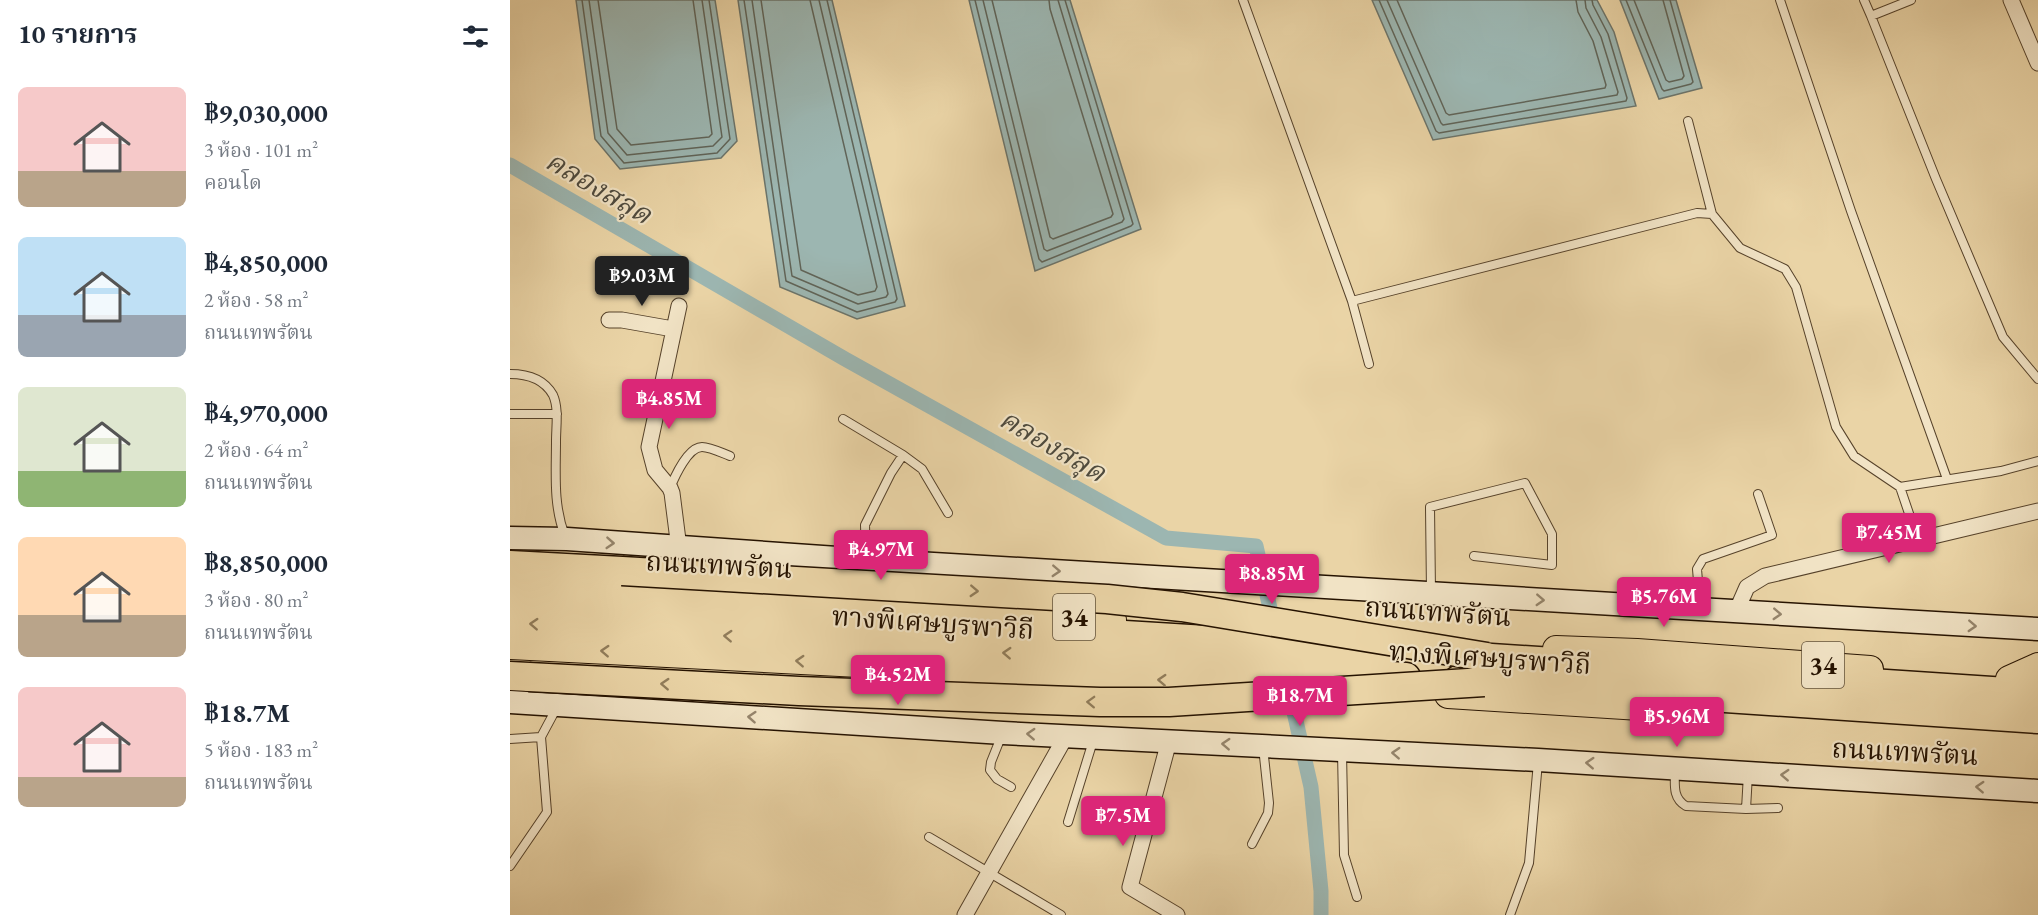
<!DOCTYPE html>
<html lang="th">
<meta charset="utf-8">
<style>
:root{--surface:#fff;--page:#f6f6f7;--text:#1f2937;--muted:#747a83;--accent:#db2777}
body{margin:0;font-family:"EB Garamond","Noto Serif Thai",serif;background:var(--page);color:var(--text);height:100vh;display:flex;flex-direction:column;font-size:22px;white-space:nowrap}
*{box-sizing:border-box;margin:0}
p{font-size:20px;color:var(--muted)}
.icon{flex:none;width:33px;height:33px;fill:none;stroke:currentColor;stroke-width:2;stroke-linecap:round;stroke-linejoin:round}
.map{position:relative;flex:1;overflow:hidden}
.side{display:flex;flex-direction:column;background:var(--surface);width:510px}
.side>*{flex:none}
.price{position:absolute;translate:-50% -51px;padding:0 14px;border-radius:6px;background:var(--accent);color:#fff;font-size:20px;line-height:39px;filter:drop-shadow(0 2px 3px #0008)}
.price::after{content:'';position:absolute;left:50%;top:36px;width:18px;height:14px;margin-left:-9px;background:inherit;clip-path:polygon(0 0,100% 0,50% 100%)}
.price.selected{background:#222;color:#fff}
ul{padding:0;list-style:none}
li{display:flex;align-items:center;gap:18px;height:150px;padding:0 18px}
li span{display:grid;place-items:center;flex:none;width:168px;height:120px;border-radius:9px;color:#555}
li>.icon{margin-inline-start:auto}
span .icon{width:72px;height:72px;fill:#fffc;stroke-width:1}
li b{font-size:26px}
h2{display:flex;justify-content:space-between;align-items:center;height:72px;padding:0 18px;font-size:26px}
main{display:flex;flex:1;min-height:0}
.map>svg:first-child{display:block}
.water{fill:#9cb6b1;stroke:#6c746a;stroke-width:1.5}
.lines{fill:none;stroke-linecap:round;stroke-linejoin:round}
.shore{stroke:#606458;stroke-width:1.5}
.canal{stroke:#9cb6b1;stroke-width:15}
.service-casing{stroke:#56422a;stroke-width:10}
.minor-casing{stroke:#56422a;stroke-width:17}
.secondary-casing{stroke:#251200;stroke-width:25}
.trunk-casing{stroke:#251200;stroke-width:28}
.motorway-casing{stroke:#251200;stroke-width:31}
.service{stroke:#f1e3c5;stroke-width:8}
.minor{stroke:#f1e3c5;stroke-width:15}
.secondary{stroke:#f1e3c5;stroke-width:22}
.trunk{stroke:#ead4a6;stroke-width:26}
.motorway{stroke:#ead4a6;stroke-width:28}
.motorway-bridge-casing{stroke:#251200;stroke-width:31;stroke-linecap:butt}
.motorway-bridge{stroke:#ead4a6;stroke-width:28}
.oneway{stroke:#95856c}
.oneway2{stroke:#917d5b}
.labels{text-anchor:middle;stroke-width:4.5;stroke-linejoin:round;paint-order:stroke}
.shield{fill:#f1e3c5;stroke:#62513b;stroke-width:1.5}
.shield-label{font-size:26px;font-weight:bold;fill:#251200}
.street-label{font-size:27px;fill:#251200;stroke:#f1e3c5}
.water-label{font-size:28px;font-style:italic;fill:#4f4b3e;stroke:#f1e3c5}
</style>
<main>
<section class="side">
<h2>10 รายการ<svg class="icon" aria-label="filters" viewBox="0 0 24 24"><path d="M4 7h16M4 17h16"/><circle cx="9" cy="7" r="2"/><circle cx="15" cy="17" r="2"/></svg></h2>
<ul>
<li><span style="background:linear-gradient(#f6c9c9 70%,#b9a48a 0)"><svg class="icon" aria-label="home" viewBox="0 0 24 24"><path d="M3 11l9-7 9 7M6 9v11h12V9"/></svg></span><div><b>฿9,030,000</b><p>3 ห้อง · 101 m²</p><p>คอนโด</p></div></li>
<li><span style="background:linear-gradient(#bfe0f5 65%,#9aa5b1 0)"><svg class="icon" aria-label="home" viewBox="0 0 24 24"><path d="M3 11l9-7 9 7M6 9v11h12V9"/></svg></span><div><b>฿4,850,000</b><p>2 ห้อง · 58 m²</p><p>ถนนเทพรัตน</p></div></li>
<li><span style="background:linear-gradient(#dfe7d0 70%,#8fb573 0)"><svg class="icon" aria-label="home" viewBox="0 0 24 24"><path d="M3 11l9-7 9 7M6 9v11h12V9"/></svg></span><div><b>฿4,970,000</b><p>2 ห้อง · 64 m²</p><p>ถนนเทพรัตน</p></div></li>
<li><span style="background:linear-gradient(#ffd9b3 65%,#b9a48a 0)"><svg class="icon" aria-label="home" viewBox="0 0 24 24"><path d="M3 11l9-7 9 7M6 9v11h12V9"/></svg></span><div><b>฿8,850,000</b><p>3 ห้อง · 80 m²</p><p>ถนนเทพรัตน</p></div></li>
<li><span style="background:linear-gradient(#f6c9c9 75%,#b9a48a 0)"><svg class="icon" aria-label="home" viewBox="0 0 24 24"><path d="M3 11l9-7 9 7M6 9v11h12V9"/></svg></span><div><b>฿18.7M</b><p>5 ห้อง · 183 m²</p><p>ถนนเทพรัตน</p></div></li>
</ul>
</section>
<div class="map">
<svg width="1528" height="915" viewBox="0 0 1528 915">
<rect width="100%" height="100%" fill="#ead4a6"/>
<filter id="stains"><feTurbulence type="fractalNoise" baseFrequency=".00333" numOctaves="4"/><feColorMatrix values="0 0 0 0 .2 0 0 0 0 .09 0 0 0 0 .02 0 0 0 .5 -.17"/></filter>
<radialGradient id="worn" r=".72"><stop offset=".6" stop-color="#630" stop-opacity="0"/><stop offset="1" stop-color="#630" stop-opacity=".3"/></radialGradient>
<path class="water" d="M66,0H205L227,141L211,158L110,169L85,139Z
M228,0H322L395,306L347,319L270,287Z
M459,0H560L631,229L525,271Z
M862,0H1087L1104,32L1126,106L923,140Z
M1110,0H1166L1192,88L1149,99Z"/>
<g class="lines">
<path class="shore" d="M72,0L91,136L114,163L207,153L220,139L199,0
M79,0L98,133L117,155L203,146L212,137L192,0
M88,0L107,129L121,145L199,137L202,134L183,0
M234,0L276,281L347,312L385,302L387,299L317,0
M242,0L282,276L348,304L376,297L378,294L309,0
M251,0L291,270L348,295L365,291L367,287L300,0
M465,0L529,259L532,262L621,226L623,224L555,0
M473,0L534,249L537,251L612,222L614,219L548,0
M482,0L540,237L543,239L601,217L603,214L540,9L539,0
M869,0L926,131L929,133L1116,101L1117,98L1098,34L1083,5L1082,0
M877,0L931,123L933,125L1107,95L1108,92L1091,37L1076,8L1075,0
M887,0L936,113L939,115L1095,88L1096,85L1083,41L1068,12L1066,0
M1116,0L1152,89L1154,91L1181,84L1183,82L1160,0
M1124,0L1156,80L1159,82L1172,79L1174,76L1153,0"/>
<path class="canal" d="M0,165L335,359L656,538L746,546L764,626
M779,690L801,787L811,891V915"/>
<defs>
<path id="service" d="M733,0L842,301L1187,213L1202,214L1230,248L1275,269L1286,287L1326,427L1344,456L1390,487L1408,540
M1270,0L1341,211L1437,479
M1354,0L1361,16L1401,0
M1361,16L1426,179L1493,337L1528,379
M1178,121L1202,214
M842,301L859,364
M0,374C17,374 34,379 43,395C49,408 46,427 46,441C46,474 43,505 55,536
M0,414H47
M333,419L393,455
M1390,487L1491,471L1528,461
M160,488C165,476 178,447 192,447C200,447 212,453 220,456
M356,558L355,525L381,473L393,455L412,469L438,513
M921,592L920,507L1015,483L1042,534V565L964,556
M1190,605L1187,569L1193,559L1262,535L1248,494
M491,737L481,762L480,770L487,779L501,787
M0,739L31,737L46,709
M832,752L834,855L847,897
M1165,769C1165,784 1162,798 1176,806L1236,809L1268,808
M1236,809L1238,774
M558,822L583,741
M419,837L551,915
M742,844L758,813L759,803L753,747
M0,866L37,812L31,737
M1000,915L1019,863L1028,762"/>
<path id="minor" d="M1501,0L1528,63
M169,306L139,447L145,470L160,488L162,493L169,548
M99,320H112L163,329
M1226,612L1237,587L1255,576L1528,511
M659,741L620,887L667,915
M455,915L556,736"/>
<path id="secondary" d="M0,538L57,539L356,560L1528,629
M0,702L493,733L1028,760L1528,791"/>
<path id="trunk" d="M0,582L603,620
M0,646L758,685
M1046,649L1127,652L1360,669
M1499,679L1528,666
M938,695L1162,709"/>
<path id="motorway" d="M0,565L112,571
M0,597L875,651
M0,623L896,677
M951,656L1528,694
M0,676L19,677
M948,680L1528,719"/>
</defs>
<use href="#service" class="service-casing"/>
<use href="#minor" class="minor-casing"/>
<use href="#secondary" class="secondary-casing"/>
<use href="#trunk" class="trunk-casing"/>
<use href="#motorway" class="motorway-casing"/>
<use href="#service" class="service"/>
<use href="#minor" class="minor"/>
<use href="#secondary" class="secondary"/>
<use href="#trunk" class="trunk"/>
<use href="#motorway" class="motorway"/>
<defs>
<path id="motorway-bridge" d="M112,571L597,599L672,607L977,657
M19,677L289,691L590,702H659L974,682"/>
</defs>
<use href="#motorway-bridge" class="motorway-bridge-casing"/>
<use href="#motorway-bridge" class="motorway-bridge"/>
</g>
<defs><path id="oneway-chevron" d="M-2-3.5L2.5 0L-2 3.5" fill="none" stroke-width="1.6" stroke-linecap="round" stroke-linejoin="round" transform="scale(1.5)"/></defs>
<g class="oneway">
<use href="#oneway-chevron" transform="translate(100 543) rotate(4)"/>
<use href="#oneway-chevron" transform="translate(546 571) rotate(3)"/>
<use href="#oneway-chevron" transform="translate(1030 600) rotate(3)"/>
<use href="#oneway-chevron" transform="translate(1267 614) rotate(3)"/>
<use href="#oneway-chevron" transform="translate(1462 626) rotate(3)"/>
<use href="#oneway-chevron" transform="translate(242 717) rotate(-176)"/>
<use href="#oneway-chevron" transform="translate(521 734) rotate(-177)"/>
<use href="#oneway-chevron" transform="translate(716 744) rotate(-177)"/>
<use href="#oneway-chevron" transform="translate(886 753) rotate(-177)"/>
<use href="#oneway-chevron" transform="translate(1080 763) rotate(-177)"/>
<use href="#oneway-chevron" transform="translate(1275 775) rotate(-177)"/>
<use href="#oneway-chevron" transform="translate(1470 787) rotate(-177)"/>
</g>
<g class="oneway2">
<use href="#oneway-chevron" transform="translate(464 591) rotate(3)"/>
<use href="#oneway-chevron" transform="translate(24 624) rotate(-177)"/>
<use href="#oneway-chevron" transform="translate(218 636) rotate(-177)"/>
<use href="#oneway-chevron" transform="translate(95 651) rotate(-177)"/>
<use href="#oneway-chevron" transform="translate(497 653) rotate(-177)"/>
<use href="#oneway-chevron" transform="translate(290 661) rotate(-177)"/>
<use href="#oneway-chevron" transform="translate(652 680) rotate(-177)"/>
<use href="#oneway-chevron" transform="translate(155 684) rotate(-177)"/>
<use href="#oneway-chevron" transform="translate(581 702) rotate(-178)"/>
</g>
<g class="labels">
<g class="shield">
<rect x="543" y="594" width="42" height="46" rx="4.5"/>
<rect x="1292" y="642" width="42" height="46" rx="4.5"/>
</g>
<g class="shield-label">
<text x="564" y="626">34</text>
<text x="1313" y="674">34</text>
</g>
<g class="street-label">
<text transform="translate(209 565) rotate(3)" y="9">ถนนเทพรัตน</text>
<text transform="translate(928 612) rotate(4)" y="9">ถนนเทพรัตน</text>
<text transform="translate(423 623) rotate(4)" y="9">ทางพิเศษบูรพาวิถี</text>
<text transform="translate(980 658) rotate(4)" y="9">ทางพิเศษบูรพาวิถี</text>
<text transform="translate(1395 752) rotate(3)" y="9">ถนนเทพรัตน</text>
</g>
<g class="water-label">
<text transform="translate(89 187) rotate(30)" y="10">คลองสลุด</text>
<text transform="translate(543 445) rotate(30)" y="10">คลองสลุด</text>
</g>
</g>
<rect width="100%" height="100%" filter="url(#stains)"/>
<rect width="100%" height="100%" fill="url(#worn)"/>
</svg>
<b class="price selected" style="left:132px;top:307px">฿9.03M</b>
<b class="price" style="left:159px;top:430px">฿4.85M</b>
<b class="price" style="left:1379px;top:564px">฿7.45M</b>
<b class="price" style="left:371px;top:581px">฿4.97M</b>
<b class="price" style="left:762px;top:605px">฿8.85M</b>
<b class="price" style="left:1154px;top:628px">฿5.76M</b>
<b class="price" style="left:388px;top:706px">฿4.52M</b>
<b class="price" style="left:790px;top:727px">฿18.7M</b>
<b class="price" style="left:1167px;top:748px">฿5.96M</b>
<b class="price" style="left:613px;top:847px">฿7.5M</b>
</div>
</main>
